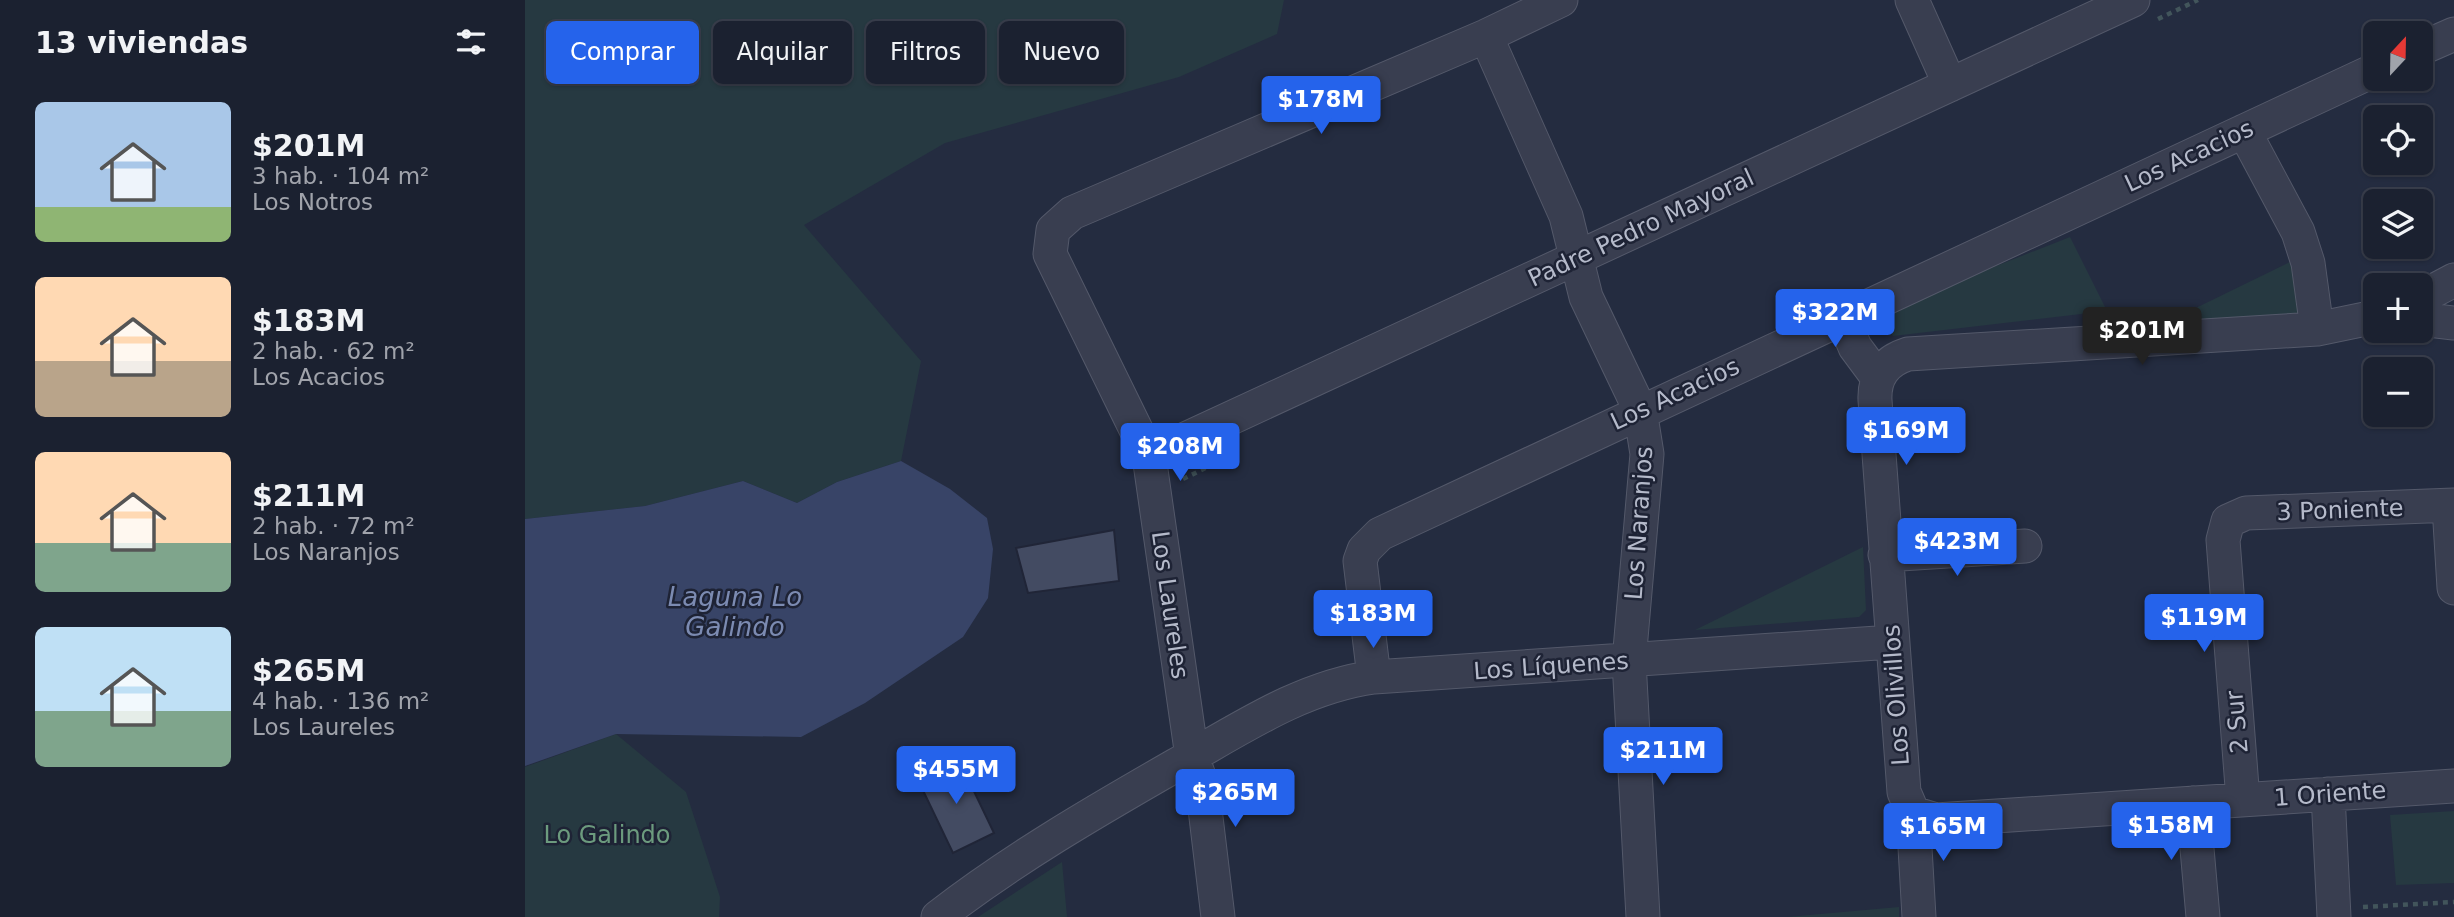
<!DOCTYPE html>
<html lang="es">
<meta charset="utf-8">
<style>
:root{--surface:#1b2130;--page:#242938;--text:#f1f3f6;--muted:#a0a3ab;--line:#393e4c;--accent:#2563eb}
body{margin:0;font-family:"DejaVu Sans",sans-serif;background:var(--page);color:var(--text);height:100vh;display:flex;flex-direction:column;font-size:26px;white-space:nowrap}
*{box-sizing:border-box;margin:0}
p{font-size:23px;color:var(--muted)}
.icon{flex:none;width:38px;height:38px;fill:none;stroke:currentColor;stroke-width:2;stroke-linecap:round;stroke-linejoin:round}
.map{position:relative;flex:1;overflow:hidden}
.panel{display:flex;flex-direction:column;background:var(--surface);width:525px}
.panel>*{flex:none}
.guide{position:absolute;left:21px;top:21px;width:665px;height:63px;display:flex;gap:14px}
.needle{width:46px;rotate:22deg}
.tools{position:absolute;left:1838px;top:21px;display:grid;gap:14px}
.tools a{display:grid;place-items:center;width:70px;height:70px;border-radius:10px;background:var(--surface);box-shadow:0 2px 5px #0004,0 0 0 2px var(--line);font-size:35px}
.price{position:absolute;translate:-50% -60px;padding:0 16px;border-radius:7px;background:var(--accent);color:#fff;font-size:23px;line-height:46px;filter:drop-shadow(0 2px 4px #0008)}
.price::after{content:'';position:absolute;left:50%;top:42px;width:21px;height:16px;margin-left:-10px;background:inherit;clip-path:polygon(0 0,100% 0,50% 100%)}
.price.on{background:#222;color:#fff}
ul{padding:0;list-style:none}
li{display:flex;align-items:center;gap:21px;height:175px;padding:0 35px}
li span{display:grid;place-items:center;flex:none;width:196px;height:140px;border-radius:10px;color:#555}
li>.icon{margin-inline-start:auto}
span .icon{width:84px;height:84px;fill:#fffc;stroke-width:1}
li b{font-size:30px}
h2{display:flex;justify-content:space-between;align-items:center;height:84px;padding:0 35px;font-size:30px}
.chip{padding:0 24px;border-radius:10px;background:var(--surface);box-shadow:0 2px 5px #0004,0 0 0 2px var(--line);font-size:24px;line-height:63px}
.chip.on{background:var(--accent);color:#fff}
main{display:flex;flex:1;min-height:0}
.map>svg:first-child{display:block}
.green{fill:#263941}
.water{fill:#384467}
.building{fill:#434b62;stroke:#202537;stroke-width:2}
.lines{fill:none;stroke-linecap:round;stroke-linejoin:round}
.minor-casing{stroke:#54596a;stroke-width:35}
.path{stroke:#42555b;stroke-width:4.5;stroke-dasharray:5 5;stroke-linecap:butt}
.minor{stroke:#393e50;stroke-width:33}
.labels{text-anchor:middle;stroke-width:5;stroke-linejoin:round;paint-order:stroke}
.street-label{font-size:24px;fill:#b5baca;stroke:#1e2335}
.park-label{font-size:24px;fill:#6c9b7e;stroke:#1e2335}
.water-label{font-size:26px;font-style:italic;fill:#7c8bb2;stroke:#1e2335}
</style>
<main>
<section class="panel">
<h2>13 viviendas<svg class="icon" aria-label="filters" viewBox="0 0 24 24"><path d="M4 7h16M4 17h16"/><circle cx="9" cy="7" r="2"/><circle cx="15" cy="17" r="2"/></svg></h2>
<ul>
<li><span style="background:linear-gradient(#a9c7e8 75%,#8fb573 0)"><svg class="icon" aria-label="home" viewBox="0 0 24 24"><path d="M3 11l9-7 9 7M6 9v11h12V9"/></svg></span><div><b>$201M</b><p>3 hab. · 104 m²</p><p>Los Notros</p></div></li>
<li><span style="background:linear-gradient(#ffd9b3 60%,#b9a48a 0)"><svg class="icon" aria-label="home" viewBox="0 0 24 24"><path d="M3 11l9-7 9 7M6 9v11h12V9"/></svg></span><div><b>$183M</b><p>2 hab. · 62 m²</p><p>Los Acacios</p></div></li>
<li><span style="background:linear-gradient(#ffd9b3 65%,#7fa58c 0)"><svg class="icon" aria-label="home" viewBox="0 0 24 24"><path d="M3 11l9-7 9 7M6 9v11h12V9"/></svg></span><div><b>$211M</b><p>2 hab. · 72 m²</p><p>Los Naranjos</p></div></li>
<li><span style="background:linear-gradient(#bfe0f5 60%,#7fa58c 0)"><svg class="icon" aria-label="home" viewBox="0 0 24 24"><path d="M3 11l9-7 9 7M6 9v11h12V9"/></svg></span><div><b>$265M</b><p>4 hab. · 136 m²</p><p>Los Laureles</p></div></li>
</ul>
</section>
<div class="map">
<svg width="1929" height="917" viewBox="0 0 1929 917">
<rect width="100%" height="100%" fill="#242c40"/>
<path class="green" d="M0,0H759L752,34L654,77L420,143L279,225L396,361L376,461L312,482L272,503L218,481L120,506L0,519Z
M1545,237L1582,311L1368,336L1351,313Z
M1765,262L1782,326L1638,324Z
M1338,547L1341,610L1334,617L1170,630Z
M91,734L161,792L195,897L194,917H0V767Z
M1929,811V883L1871,885L1865,815Z
M537,862L542,917H453Z
M1374,907V917H1262Z"/>
<path class="water" d="M376,461L425,489L462,518L468,549L463,598L438,637L340,703L276,737L91,734L0,766V519L120,506L218,481L272,503L312,482Z"/>
<path class="building" d="M589,530L594,581L503,593L491,548Z
M434,760L469,833L428,853L393,780Z"/>
<g class="lines">
<defs>
<path id="minor" d="M1387,0L1425,85
M961,36L1041,216L1061,297L1115,410L1122,454L1104,661L1118,917
M1895,49L1929,34
M1719,131L1773,232L1783,263L1792,329
M1895,298L1929,280
M1317,316L1330,347L1353,378
M1895,319L1929,323
M624,456L1608,0
M1924,506L1929,588
M1360,555L1500,546
M849,677L835,561L839,550L855,534L1850,70
M1803,794L1809,917
M1718,800L1698,540L1703,521L1721,513L1929,505
M1668,803L1678,917
M1388,813L1411,820L1929,786
M413,917C488,859 569,812 651,765C715,729 776,687 849,677L1367,642
M693,917L677,784L667,757L624,456L525,254L528,230L547,213L961,36L1036,0
M1394,917L1388,813L1379,792L1350,400C1349,377 1360,361 1383,354L1792,329L1850,317"/>
</defs>
<use href="#minor" class="minor-casing"/>
<path class="path" d="M1633,19L1673,0
M658,479L697,460
M1838,907L1929,902"/>
<use href="#minor" class="minor"/>
</g>
<g class="labels">
<g class="street-label">
<text transform="translate(1664 156) rotate(-25)" y="8">Los Acacios</text>
<text transform="translate(1116 228) rotate(-25)" y="8">Padre Pedro Mayoral</text>
<text transform="translate(1150 394) rotate(-25)" y="8">Los Acacios</text>
<text transform="translate(1815 510) rotate(-2)" y="8">3 Poniente</text>
<text transform="translate(1114 523) rotate(-86)" y="8">Los Naranjos</text>
<text transform="translate(645 605) rotate(82)" y="8">Los Laureles</text>
<text transform="translate(1026 666) rotate(-4)" y="8">Los Líquenes</text>
<text transform="translate(1371 695) rotate(-94)" y="8">Los Olivillos</text>
<text transform="translate(1712 722) rotate(-95)" y="8">2 Sur</text>
<text transform="translate(1805 794) rotate(-4)" y="8">1 Oriente</text>
</g>
<g class="park-label">
<text x="82" y="843">Lo Galindo</text>
</g>
<g class="water-label">
<text x="210" y="606">Laguna Lo<tspan x="210" dy="30">Galindo</tspan></text>
</g>
</g>
</svg>
<div class="tools">
<a><svg class="needle" viewBox="-14 -14 28 28"><path d="M0-13l5 13h-10z" fill="#e53935"/><path d="M0 13l5-13h-10z" fill="#a0a3ab"/></svg></a>
<a><svg class="icon" aria-label="locate" viewBox="0 0 24 24"><circle cx="12" cy="12" r="6"/><path d="M12 2v4M12 18v4M2 12h4M18 12h4"/></svg></a>
<a><svg class="icon" aria-label="layers" viewBox="0 0 24 24"><path d="M12 4l9 5-9 5-9-5zM3 14l9 5 9-5"/></svg></a>
<a>+</a>
<a>−</a>
</div>
<b class="price" style="left:796px;top:136px">$178M</b>
<b class="price" style="left:1310px;top:349px">$322M</b>
<b class="price on" style="left:1617px;top:367px">$201M</b>
<b class="price" style="left:1381px;top:467px">$169M</b>
<b class="price" style="left:655px;top:483px">$208M</b>
<b class="price" style="left:1432px;top:578px">$423M</b>
<b class="price" style="left:848px;top:650px">$183M</b>
<b class="price" style="left:1679px;top:654px">$119M</b>
<b class="price" style="left:1138px;top:787px">$211M</b>
<b class="price" style="left:431px;top:806px">$455M</b>
<b class="price" style="left:710px;top:829px">$265M</b>
<b class="price" style="left:1646px;top:862px">$158M</b>
<b class="price" style="left:1418px;top:863px">$165M</b>
<div class="guide">
<a class="chip on">Comprar</a>
<a class="chip">Alquilar</a>
<a class="chip">Filtros</a>
<a class="chip">Nuevo</a>
</div>
</div>
</main>
